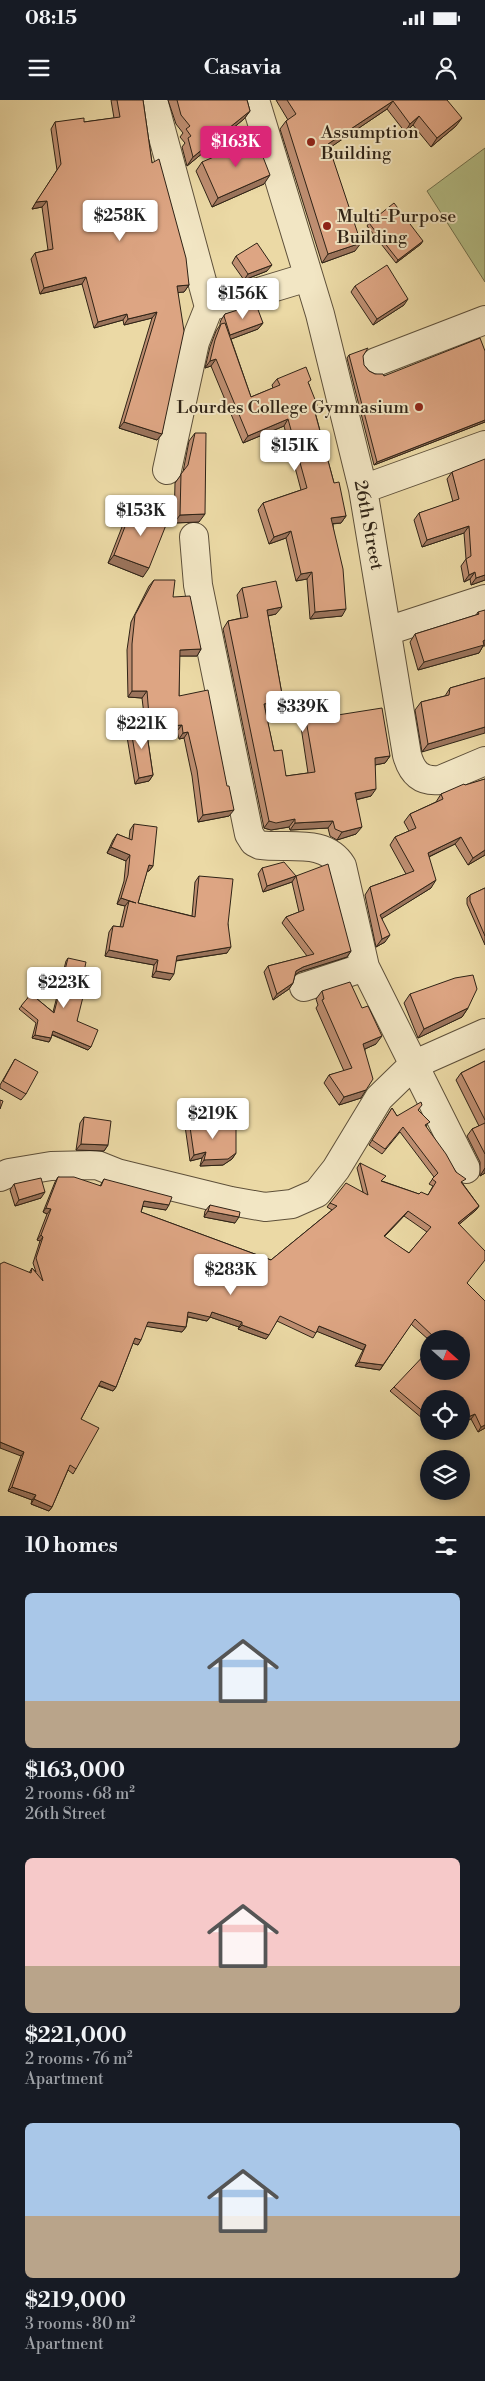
<!DOCTYPE html>
<meta charset="utf-8">
<style>
:root{--surface:#171b24;--page:#20242c;--text:#f1f3f6;--muted:#9ea1a6;--accent:#db2777}
body{margin:0;font-family:"Libre Bodoni",serif;background:var(--page);color:var(--text);height:100vh;display:flex;flex-direction:column;font-size:19px;white-space:nowrap}
*{box-sizing:border-box;margin:0}
p{font-size:16px;color:var(--muted)}
.icon{flex:none;width:28px;height:28px;fill:none;stroke:currentColor;stroke-width:2;stroke-linecap:round;stroke-linejoin:round}
.map{position:relative;height:1416px;overflow:hidden}
.drawer{display:flex;flex-direction:column;background:var(--surface);flex:1}
.drawer>*{flex:none}
.needle{width:32px;rotate:111deg}
.fabs{position:absolute;left:420px;top:1230px;display:grid;gap:10px}
.fabs a{display:grid;place-items:center;width:50px;height:50px;border-radius:50%;background:var(--surface);box-shadow:0 2px 8px #0003;font-size:25px}
.price{position:absolute;translate:-50% -42px;padding:0 11px;border-radius:5px;background:#fff;color:#222;font-size:16px;line-height:32px;filter:drop-shadow(0 1px 2px #0008)}
.price::after{content:'';position:absolute;left:50%;top:30px;width:15px;height:11px;margin-left:-8px;background:inherit;clip-path:polygon(0 0,100% 0,50% 100%)}
.price.active{background:var(--accent);color:#fff}
ul{padding:0;list-style:none}
li{display:grid;align-content:center;gap:10px;height:265px;padding:0 25px}
li span{display:grid;place-items:center;height:155px;border-radius:8px;color:#555}
li>.icon{margin-inline-start:auto}
span .icon{width:90px;height:90px;fill:#fffc;stroke-width:1}
li b{font-size:21px}
h2{display:flex;justify-content:space-between;align-items:center;height:60px;padding:0 25px;font-size:21px}
.status{display:flex;justify-content:space-between;align-items:center;height:35px;padding:0 25px;background:var(--surface);direction:ltr}
.status svg{height:14px;fill:currentColor}
header{display:flex;justify-content:space-between;align-items:center;height:65px;padding:0 25px;background:var(--surface);font-size:22px;font-weight:600}
.map>svg:first-child{display:block}
.green{fill:#b5c088;stroke:#72724f}
.lines{fill:none;stroke-linecap:round;stroke-linejoin:round}
.minor-casing{stroke:#5e503a;stroke-width:30}
.minor{stroke:#f2e6c4;stroke-width:28}
.wall{fill:#be8e71;stroke:#2f2316;fill-rule:evenodd}
.shaded-wall{fill:#9b745c;stroke:#2f2316}
.building{fill:#dda583;stroke:#2f2316;fill-rule:evenodd}
.poi-dot{fill:#8f2418;stroke:#f2e6c4;stroke-width:2}
.labels{text-anchor:middle;stroke-width:4;stroke-linejoin:round;paint-order:stroke}
.poi-label{font-size:18px;fill:#2f2316;stroke:#f2e6c4;text-anchor:start}
.street-label{font-size:18px;fill:#2f2316;stroke:#f2e6c4}
</style>
<div class="status"><b>08:15</b><svg viewBox="0 0 49 12"><path d="M0 12V9h3v3zM5 12V6h3v6zM10 12V3h3v9zM15 12V0h3v12zM26 1h20v11H26zM47 4h2v5h-2z"/></svg></div>
<header><svg class="icon" aria-label="menu" viewBox="0 0 24 24"><path d="M4 6h16M4 12h16M4 18h16"/></svg>Casavia<svg class="icon" aria-label="person" viewBox="0 0 24 24"><circle cx="12" cy="8" r="4"/><path d="M4 21q1-7 8-7t8 7"/></svg></header>
<div class="map">
<svg width="485" height="1416" viewBox="0 0 485 1416">
<rect width="100%" height="100%" fill="#ebd9a5"/>
<filter id="stains"><feTurbulence type="fractalNoise" baseFrequency=".004" numOctaves="4"/><feColorMatrix values="0 0 0 0 .2 0 0 0 0 .09 0 0 0 0 .02 0 0 0 .5 -.17"/></filter>
<radialGradient id="worn" r=".72"><stop offset=".6" stop-color="#630" stop-opacity="0"/><stop offset="1" stop-color="#630" stop-opacity=".3"/></radialGradient>
<path class="green" d="M485,48V182L427,91Z"/>
<g class="lines">
<defs>
<path id="minor" d="M153,0L209,207L195,242L167,370
M255,0L320,214L363,389L407,655C412,673 421,682 440,680L485,661
M209,207L308,177
M376,262L485,220
M363,389L485,345
M194,437L198,485L249,734L254,742L260,745C288,749 325,738 342,766L365,867L466,1069
M387,531L485,499
M304,887L365,867
M0,1077L9,1073L51,1066L97,1065L117,1073L231,1101L265,1107L292,1104L317,1093L336,1069L379,998L413,965L485,933"/>
</defs>
<use href="#minor" class="minor-casing"/>
<use href="#minor" class="minor"/>
</g>
<path class="wall" d="M111,0H143L152,63L189,185L184,192H178L162,334L157,340L119,328L152,218L124,225L123,220L94,228L82,184L40,194L31,159L35,153L48,150L42,107L32,109L57,70L51,29L55,22H84L114,18Z
M168,0H247L250,11L244,19L187,66L182,47L185,43L180,37L183,33L176,24Z
M276,0H447L456,26L431,47L413,25L405,32L387,9L329,48L355,151L322,163L280,29L286,21L288,20Z
M202,62L264,84L212,107L196,71Z
M369,123L421,144L396,163L367,126Z
M236,156L267,171L244,180L232,163Z
M355,186L404,205L373,225L351,192Z
M251,209L263,223L258,229L231,239L251,297L273,288L272,285L277,279L309,284L315,312L334,383L346,416L341,423L333,424L342,516L310,519L307,479L296,481L286,438L269,444L258,410L263,403L301,390L284,326L243,343L211,266L205,268L210,247L216,231L220,225V223L221,220L225,214Z
M485,251V322L374,365L347,258L349,255L364,265L369,271L375,274L384,276Z
M195,333L199,422L174,423L175,383L183,372L189,341Z
M452,372L485,480L471,485L470,479L464,482L461,466L466,459L464,433L422,447L414,420L419,413L453,402L447,379Z
M133,406L143,477L108,463L127,414Z
M154,480L173,497L201,549L197,556H179V596L229,716L198,722L192,676L184,638L179,639L177,631L147,634L153,675L149,681L135,684L126,631L130,624L145,623L142,598L128,597L127,550L131,522L149,486Z
M242,488L276,514L268,516L283,600L278,608L265,610L274,651L286,676L308,673L301,627L306,620L390,656L385,663L375,665L371,696L356,700V734L337,740L330,736L328,728L290,730L289,727L271,730L264,728L223,529L228,521L241,518L237,495Z
M478,512L483,546L479,553L418,570L410,542L415,534L476,515Z
M485,578L422,652L415,610L421,602L445,596L450,588Z
M485,679V755L468,765L455,744L429,757L431,788L382,818L385,842L376,847L365,795L370,787L406,774L390,745L395,737L409,731L404,722L410,714L436,702L441,694Z
M134,724L153,766L149,771H147L138,803L192,816L195,782L199,776L228,824L227,853L176,861L170,880L152,877L154,865L105,856L109,832L113,826L120,827L125,806L117,804L124,781L126,761L107,753L113,740L117,734L129,739L130,730Z
M262,768L296,776L351,851L347,857L299,872L295,875L293,883L289,889L273,900L264,872L268,866L307,856L282,823L286,817L299,812L292,782L263,792L258,774Z
M485,788V845L467,804V798L470,795Z
M68,858L79,896L77,921L88,950L52,935L51,938L49,942L32,938L36,923L19,909L31,894L53,912L66,861Z
M322,891L376,944L365,949L361,998L339,1005L324,983L329,975L344,971L316,908L318,905L316,899Z
M410,894L468,908L462,917L418,938L404,903Z
M15,959L26,994L21,1000L0,988V985Z
M485,961V1073L480,1076V1062L467,1036L472,1029L479,1026L456,980L461,973Z
M392,1008L397,1016L418,1010L427,1026L426,1027L456,1072L463,1084L479,1106L476,1110L459,1124L485,1328L478,1332L471,1319L461,1323V1299H429V1314L423,1319L390,1291L394,1287L461,1239H429V1240L411,1224L380,1270L355,1266L363,1250L317,1231L313,1238L277,1221L266,1239L238,1229L239,1227L210,1217L207,1221L188,1217L186,1227L182,1232L146,1226L138,1245L133,1243L116,1287L113,1291L98,1286L81,1319L76,1369L73,1374L68,1370L52,1407L49,1411L31,1404L32,1400L8,1391L21,1356L29,1173L32,1168L36,1172L33,1163L40,1141L37,1140L47,1114L43,1112L55,1082L58,1077L100,1086L104,1079L166,1110L143,1106L141,1112L271,1160L332,1110L327,1107L330,1103L363,1092L357,1068L360,1063L382,1081L419,1094L428,1095L433,1086L429,1084L434,1077L400,1032L382,1054L369,1045ZM404,1116L427,1132L409,1153L384,1137Z
M84,1017L108,1045L104,1051L76,1050L80,1023Z
M189,1020L236,1053L232,1059L223,1065L200,1066L202,1058L190,1061L185,1026Z
M14,1084L41,1098L15,1106L10,1090Z
M210,1105L235,1123L204,1117L205,1111Z"/>
<path class="shaded-wall" d="M393,1L387,9L322,53L328,44Z
M250,11L244,19L187,66L193,57Z
M419,16L413,25L405,32L410,24Z
M462,18L456,26L431,47L437,38Z
M270,75L264,84L212,107L218,98Z
M47,101L42,107L32,109L36,102Z
M423,141L421,144L396,163L398,160Z
M361,143L355,151L322,163L328,154Z
M272,165L267,171L244,180L248,174Z
M86,177L82,184L40,194L44,188Z
M189,185L184,192L172,193L177,186Z
M408,199L404,205L373,225L377,219Z
M157,212L152,218L124,225L128,219Z
M127,214L123,220L94,228L98,222Z
M263,223L258,229L226,241L230,235Z
M216,259L211,266L205,268L210,261Z
M288,319L284,326L243,343L248,336Z
M485,320V322L374,365L377,362Z
M124,322L162,334L157,340L119,328Z
M205,414L199,422L174,423L180,415Z
M346,416L341,423L326,424L331,418Z
M469,426L464,433L422,447L427,440Z
M291,431L286,438L269,444L274,437Z
M114,455L149,468L143,477L108,463Z
M312,472L307,479L296,481L301,474Z
M475,472L470,479L464,482L469,475Z
M485,475V480L471,485L476,478Z
M282,507L276,514L262,517L267,510Z
M346,509L342,516L310,519L315,512Z
M485,540V546H483L479,553L418,570L424,562Z
M201,549L197,556H175L180,550Z
M132,591H147L142,598L128,597Z
M283,600L278,608L259,611L264,604Z
M182,625L177,631L146,634L150,628Z
M485,627V633L422,652L428,644Z
M188,632L184,638L179,639L183,633Z
M390,656L385,663L369,666L375,658Z
M153,675L149,681L135,684L139,678Z
M376,689L371,696L350,701L355,693Z
M234,710L229,716L198,722L203,715Z
M295,719L289,727L271,730L264,728L269,721Z
M333,721L328,728L290,730L295,723Z
M362,727L356,734L337,740L342,732Z
M461,737L455,744L422,760L428,753Z
M111,747L130,755L126,761L107,753Z
M485,750V755L468,765L473,758Z
M149,765L153,766L149,771H145Z
M296,776L292,782L263,792L267,786Z
M436,780L431,788L378,821L380,815Z
M121,798L136,803L129,801L125,806L117,804Z
M390,835L385,842L376,847L382,839Z
M231,847L227,853L173,861L177,856Z
M109,850L158,860L154,865L105,856Z
M351,851L347,857L299,872L292,877L296,871L303,867Z
M156,871L174,874L170,880L152,877Z
M293,883L289,889L273,900L277,894Z
M468,908L462,917L418,938L424,929Z
M53,931L91,947L88,950L51,934Z
M35,935L51,938L49,942L32,938Z
M382,936L376,944L358,952L363,944Z
M366,990L361,998L339,1005L344,997Z
M81,1044L108,1045L104,1051L76,1050Z
M206,1052L202,1058L190,1061L194,1055Z
M236,1053L232,1059L223,1065L200,1066L204,1060Z
M485,1068V1073L480,1076Z
M45,1092L41,1098L15,1106L19,1100Z
M144,1101L169,1105L166,1110L141,1106Z
M479,1106L476,1110L455,1128L458,1123Z
M46,1108L51,1109L47,1114L43,1112Z
M208,1111L239,1117L235,1123L204,1117Z
M408,1111L404,1116L380,1141L384,1136Z
M41,1135L43,1137L40,1141L37,1140Z
M188,1212H212L242,1222L239,1227L210,1217L207,1221L185,1216Z
M148,1222L186,1227L182,1232L144,1226Z
M242,1225L269,1235L266,1239L238,1229Z
M319,1226L366,1245L363,1250L316,1231Z
M135,1238L141,1240L138,1245L132,1243Z
M359,1262L383,1265L380,1270L355,1266Z
M101,1281L116,1287L113,1291L98,1285Z
M475,1314L471,1319L461,1323V1320Z
M485,1325V1328L478,1332L481,1327Z
M0,1342L24,1352L21,1356L0,1348Z
M12,1387L36,1395L32,1400L8,1391Z
M34,1399L52,1407L49,1411L31,1404Z"/>
<path class="building" d="M117,0H143L152,63L159,59L186,158L189,185L177,186L184,231L162,334L124,322L157,212L128,219L127,214L98,222L86,177L44,188L35,153L53,149L47,101L36,102L61,64L55,22L84,18V22L120,17Z
M177,0H247L250,11L193,57L188,38L191,36L186,29L190,26L181,15Z
M287,0H447L462,18L437,38L419,16L410,24L393,1L328,44L361,143L328,154L286,21L296,14Z
M256,39L270,75L218,98L202,62Z
M394,103L423,141L398,160L369,123Z
M257,143L272,165L248,174L236,156Z
M387,165L408,199L377,219L355,186Z
M250,206L251,209L257,207L263,223L230,235L224,216L225,214Z
M225,223L251,297L280,285L277,279L306,267L311,280L308,282L318,307L314,309L334,383L339,382L346,416L331,418L343,469L346,509L315,512L312,472L301,474L291,431L274,437L263,403L307,388L288,319L248,336L216,259L210,261L215,240L221,224Z
M480,238L485,251V320L377,362L349,255L368,248L363,256L364,265L369,271L375,274H383L384,276Z
M195,333H206L205,414L180,415L181,374L188,365Z
M485,359V475L476,478L475,472L469,475L466,459L471,456L469,426L427,440L419,413L459,399L452,372Z
M133,406L168,420L149,468L114,455Z
M154,480H175L173,497L190,496L201,549L180,550L179,596L208,590L227,686H229L234,710L203,715L197,670L188,632L183,633L182,625L150,628L147,591H132V544L135,515Z
M276,481L282,507L267,510L283,600L264,604L274,651L282,650L286,676L315,672L306,620L382,608L390,656L375,658L376,689L355,693L362,727L342,732L335,729L333,721L295,723V719L276,723L269,721L228,521L248,517L242,488Z
M485,510V540L483,541L484,545L424,562L415,534L479,514L478,512Z
M485,578V627L428,644L421,602L449,595L450,588Z
M145,622L153,675L139,678L130,624Z
M485,679V750L473,758L461,737L428,753L436,780L380,815L390,835L382,839L370,787L414,771L395,737L416,728L410,714L443,699L441,694L464,684L465,685Z
M134,724L157,727L153,766L149,765L138,803L195,817L199,776L233,779L228,824L231,847L177,856L174,874L156,871L158,860L109,850L113,826L123,827L129,801L136,803L121,798L128,775L130,755L111,747L117,734L132,740Z
M284,762L296,776L267,786L262,768Z
M328,764L351,851L303,867L296,871L293,883L277,894L268,866L314,854L286,817L304,810L296,776Z
M485,788V836L470,801V795Z
M68,858L86,862L79,896L83,897L77,921L98,930L91,947L53,931L51,938L35,935L38,920L21,906L31,894L54,913Z
M473,875L477,889L468,908L424,929L410,894L455,878Z
M350,882L362,908L368,906L382,936L363,944L373,979L366,990L344,997L329,975L352,968L322,900L324,899L322,891Z
M15,959L38,972L26,994L3,981Z
M485,961V1020L461,973Z
M0,1000L3,1001L0,1009Z
M421,1002L422,1005L418,1010L430,1022L425,1025L446,1054L456,1072L466,1079L461,1082L479,1106L458,1123L485,1151V1160L467,1183L485,1201V1325L481,1327L475,1314L461,1320V1299H450L448,1294L443,1299H429V1312L426,1314L394,1287L429,1250V1271H461V1239H436L415,1219L383,1265L359,1262L366,1245L319,1226L316,1233L280,1216L269,1235L242,1225V1222L212,1212L210,1217L188,1212L186,1227L148,1222L141,1240L135,1238L116,1287L101,1281L81,1319L99,1328L76,1369L70,1365L52,1407L34,1399L36,1395L12,1387L24,1352L0,1342V1164L4,1162L31,1173L32,1168L43,1181L36,1158L43,1137L41,1135L51,1109L46,1108L58,1077H74L101,1086L104,1079L172,1097L169,1105L144,1101L141,1112L271,1160L337,1106L330,1103L346,1083L368,1095L360,1063L386,1076L381,1081L419,1094L421,1092L428,1095L436,1082L432,1079L438,1073L403,1027L385,1049L372,1040L392,1008L397,1016ZM408,1111L431,1127L409,1153L384,1136Z
M84,1017L111,1021L108,1045L81,1044Z
M189,1020L236,1026V1053L228,1059L204,1060L206,1052L194,1055Z
M485,1023V1054L472,1029Z
M41,1078L45,1092L19,1100L14,1084Z
M210,1105L240,1112L239,1117L208,1111Z"/>
<g class="poi-dot">
<circle cx="311" cy="42" r="5"/>
<circle cx="327" cy="126" r="5"/>
<circle cx="419" cy="307" r="5"/>
</g>
<g class="labels">
<g class="poi-label">
<text x="321" y="38">Assumption<tspan x="321" dy="21">Building</tspan></text>
<text x="337" y="122">Multi-Purpose<tspan x="337" dy="21">Building</tspan></text>
<text x="409" y="313" text-anchor="end">Lourdes College Gymnasium</text>
</g>
<g class="street-label">
<text transform="translate(369 425) rotate(79)" y="6">26th Street</text>
</g>
</g>
<rect width="100%" height="100%" filter="url(#stains)"/>
<rect width="100%" height="100%" fill="url(#worn)"/>
</svg>
<div class="fabs">
<a><svg class="needle" viewBox="-14 -14 28 28"><path d="M0-13l5 13h-10z" fill="#e53935"/><path d="M0 13l5-13h-10z" fill="#9ea1a6"/></svg></a>
<a><svg class="icon" aria-label="locate" viewBox="0 0 24 24"><circle cx="12" cy="12" r="6"/><path d="M12 2v4M12 18v4M2 12h4M18 12h4"/></svg></a>
<a><svg class="icon" aria-label="layers" viewBox="0 0 24 24"><path d="M12 4l9 5-9 5-9-5zM3 14l9 5 9-5"/></svg></a>
</div>
<b class="price active" style="left:236px;top:68px">$163K</b>
<b class="price" style="left:120px;top:142px">$258K</b>
<b class="price" style="left:243px;top:220px">$156K</b>
<b class="price" style="left:295px;top:372px">$151K</b>
<b class="price" style="left:141px;top:437px">$153K</b>
<b class="price" style="left:303px;top:633px">$339K</b>
<b class="price" style="left:142px;top:650px">$221K</b>
<b class="price" style="left:64px;top:909px">$223K</b>
<b class="price" style="left:213px;top:1040px">$219K</b>
<b class="price" style="left:231px;top:1196px">$283K</b>
</div>
<section class="drawer">
<h2>10 homes<svg class="icon" aria-label="filters" viewBox="0 0 24 24"><path d="M4 7h16M4 17h16"/><circle cx="9" cy="7" r="2"/><circle cx="15" cy="17" r="2"/></svg></h2>
<ul>
<li><span style="background:linear-gradient(#a9c7e8 70%,#b9a48a 0)"><svg class="icon" aria-label="home" viewBox="0 0 24 24"><path d="M3 11l9-7 9 7M6 9v11h12V9"/></svg></span><div><b>$163,000</b><p>2 rooms · 68 m²</p><p>26th Street</p></div></li>
<li><span style="background:linear-gradient(#f6c9c9 70%,#b9a48a 0)"><svg class="icon" aria-label="home" viewBox="0 0 24 24"><path d="M3 11l9-7 9 7M6 9v11h12V9"/></svg></span><div><b>$221,000</b><p>2 rooms · 76 m²</p><p>Apartment</p></div></li>
<li><span style="background:linear-gradient(#a9c7e8 60%,#b9a48a 0)"><svg class="icon" aria-label="home" viewBox="0 0 24 24"><path d="M3 11l9-7 9 7M6 9v11h12V9"/></svg></span><div><b>$219,000</b><p>3 rooms · 80 m²</p><p>Apartment</p></div></li>
</ul>
</section>
